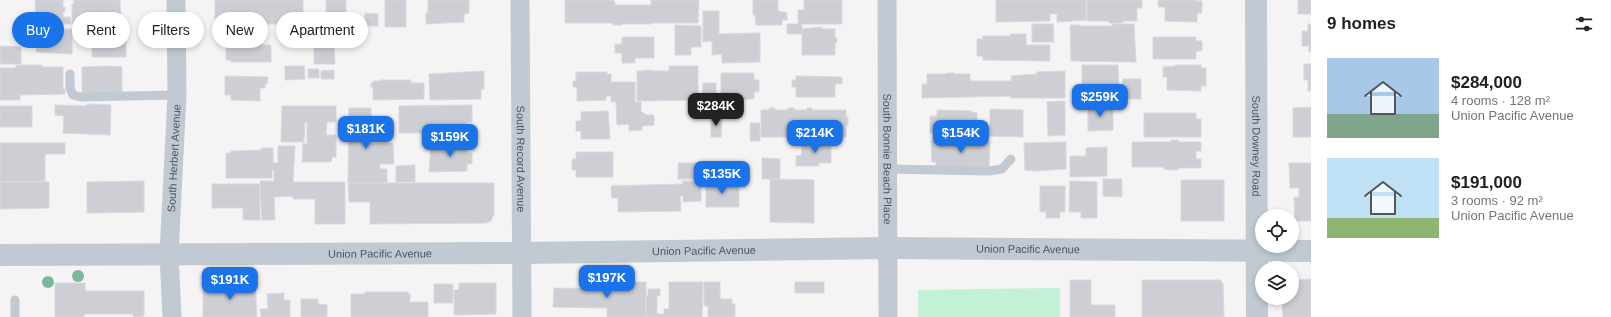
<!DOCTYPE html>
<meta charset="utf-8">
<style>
:root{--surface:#fff;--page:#f6f6f6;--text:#202124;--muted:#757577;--accent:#1a73e8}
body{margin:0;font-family:Arial,sans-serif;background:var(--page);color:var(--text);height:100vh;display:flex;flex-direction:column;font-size:15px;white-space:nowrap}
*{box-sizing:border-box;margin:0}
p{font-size:13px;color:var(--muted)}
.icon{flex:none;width:22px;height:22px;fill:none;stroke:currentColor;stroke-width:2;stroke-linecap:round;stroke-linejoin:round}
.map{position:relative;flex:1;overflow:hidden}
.drawer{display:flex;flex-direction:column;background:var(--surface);width:300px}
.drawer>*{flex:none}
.hud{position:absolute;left:12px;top:12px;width:380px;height:36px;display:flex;gap:8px}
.controls{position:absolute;left:1255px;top:209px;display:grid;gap:8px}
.controls a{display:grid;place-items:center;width:44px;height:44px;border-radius:50%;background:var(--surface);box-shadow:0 2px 6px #0003;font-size:20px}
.price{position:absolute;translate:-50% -34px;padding:0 9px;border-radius:8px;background:var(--accent);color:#fff;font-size:13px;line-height:26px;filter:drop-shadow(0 1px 2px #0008)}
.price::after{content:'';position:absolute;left:50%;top:24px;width:12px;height:9px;margin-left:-6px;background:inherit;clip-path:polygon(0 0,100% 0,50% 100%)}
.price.active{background:#222;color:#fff}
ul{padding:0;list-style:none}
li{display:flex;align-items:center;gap:12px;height:100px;padding:0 16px}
li span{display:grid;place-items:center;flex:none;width:112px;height:80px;border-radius:0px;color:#555}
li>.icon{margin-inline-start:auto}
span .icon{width:48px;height:48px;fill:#fffc;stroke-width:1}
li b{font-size:17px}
h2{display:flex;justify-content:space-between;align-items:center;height:48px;padding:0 16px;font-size:17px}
.tag{padding:0 14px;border-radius:18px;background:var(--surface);box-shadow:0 2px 6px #0003;font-size:14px;line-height:36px}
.tag.active{background:var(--accent);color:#fff}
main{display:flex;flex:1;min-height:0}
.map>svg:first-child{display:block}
.green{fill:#c3f1d5}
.building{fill:#cdcfd5;stroke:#d7d9de}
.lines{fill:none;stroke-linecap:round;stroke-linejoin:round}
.service{stroke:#c1cad2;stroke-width:9}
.minor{stroke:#c1cad2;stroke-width:19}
.tertiary{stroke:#c1cad2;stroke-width:22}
.tree{fill:#7bb799}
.labels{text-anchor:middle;stroke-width:3.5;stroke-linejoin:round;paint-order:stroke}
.street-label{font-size:11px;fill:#4a5661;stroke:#fff}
</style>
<main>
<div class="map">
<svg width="1311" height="317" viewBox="0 0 1311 317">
<rect width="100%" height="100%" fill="#f5f3f3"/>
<path class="green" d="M1060,288V317H918V290Z"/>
<path class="building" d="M35,0H63V7H65V12H63V17H70L71,24H36Z
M74,0H120L121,24H72V4H74Z
M215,0H303V24H215Z
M326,0H346V23H326Z
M385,0H406V27H385Z
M428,0H469V13L464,14V22L426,24V13H428Z
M565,0H613L615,2V5H651V0H699L698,23H651V24H622V25H613V23H565Z
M753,0H778V11L787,13V20H782V25H756L755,15H753Z
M804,0H842V24H802V34H787V24H798V10H804Z
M996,0H1086V20L1057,22V14H1050V21L996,22Z
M1087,0H1142V8H1137V21H1123V23H1109V21H1087Z
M1158,0H1197L1196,1H1202V13H1197V22L1165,21V7H1158Z
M1298,0H1311V14H1298Z
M703,11H719V34L760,33V62L722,63V54L712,55V41L703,42Z
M365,13L378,14V26H365Z
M1032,24H1053L1054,42H1032Z
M1112,24H1134L1136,62L1071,61L1070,25H1080V26H1112Z
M1308,24H1311V52H1309V46H1302V31H1308Z
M675,25L701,26V47H691V55H675Z
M92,27H126V57H92V43H89V28Z
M822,27V29H835V38H837V43H835V55H802V29Z
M56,29H72V54L36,52V43H39V31H56Z
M1010,34H1026V45H1050V61L983,60V56H977V39H983V36H1010Z
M232,36H262V45H271V62H231V60H226V38H232Z
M622,37H654V58H635V63H622V53H615V44H622Z
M1153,37H1196V41H1202V51H1196V59H1153Z
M314,44H334L335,64H314Z
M0,46L21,47V64H0Z
M1304,64H1311V91H1308V80H1304Z
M16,65H42V67H63V89H65V94L20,95V100H0V68H16Z
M1082,65H1118L1119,96L1082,97Z
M1175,65H1201V68H1206V86H1201V91L1167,90V77H1163V67L1175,66Z
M108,66L122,67V93H82V67Z
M285,66H304L305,79L285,80Z
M669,66H698V100L637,101V71H644V70H651V71H669Z
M308,69H319V78H308Z
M334,70V79H321V71Z
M484,71V89H481V99L430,100L429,74Z
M1065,71V98H1011V96L922,98V84H927V74H947V73H954V74H970V81H1011V76L1037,74V72Z
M576,72H607V74H611V82H635V102H641V111L646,115H654V125L642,126V130L629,131V124L617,125L616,102H611V96H606V100L577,101V87H573V81H576Z
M721,73H754V80H759V92H754V99L721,100Z
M225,76L268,77L267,84H265V88H260V101L231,100V95H225Z
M796,76L842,77V84H835V97H796V87H792V80H796Z
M1123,79H1141V99H1122Z
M380,80H411V83H424V99L373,100V87H371V83H373V81H380Z
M703,83H716V102H702Z
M1065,101V135L1048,136L1047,102Z
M87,104L111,105L110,135L63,133L64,116L55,115V105L87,106Z
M472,105V122H466V133H399V106Z
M1088,105H1113V130L1088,131Z
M0,106H32V127H0Z
M282,106H336V122H327L326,135H336V157H332L331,162H302L303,143L307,144V122H305L304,142H281Z
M1311,107V137H1293V108Z
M349,108H371V143H393L394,164H380V169H387V183H348Z
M769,108H775V110H788V108H794V110H807V108H812V110H846V117H848V125H846V137H761V110H769Z
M990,109L1023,110V137L988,136V127H990Z
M937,110L971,111V112L977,113V134L930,133V116H937Z
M608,111L610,139H581V131H576V121H581V112Z
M1144,113H1196V119H1201V137H1144Z
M711,117L722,118L721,137H711Z
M750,123H760V141H750Z
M1171,140H1178V142H1201V151H1196V159H1201V168H1178V170H1171L1164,169V167H1132V142H1170Z
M801,141H831V163H819V166H796V156L802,155Z
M931,141L990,142L989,167L936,166V162H932Z
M1066,142V169L1034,171L1025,170L1024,143Z
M0,143H65V154H45V181L0,182Z
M431,145H467V153H472V164H467V171L429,172Z
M278,146H295L293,182H345V224H315V199H293V196L274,197L275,220H262L260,181H274V170H272V178H226V153H231V151L261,150V148H273V163H278Z
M1107,147V176L1070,177V156H1086V148Z
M576,152H613V177H576V170H572V159H576Z
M762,158L780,159V179H762Z
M678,163H697V175H701V179H678Z
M1289,163H1311V221H1295L1294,197H1299V188H1290Z
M415,165V182H396V166Z
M770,179L814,180V223L770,222Z
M1103,179H1122V197L1103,196Z
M1181,180H1224V221H1181Z
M144,181V212L87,213V182Z
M682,181H701V201L683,202V196H680L681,211L618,212V198H612L611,186L683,184Z
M1070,181L1097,182V218H1081V212H1069Z
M0,182H49V208L0,209Z
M348,183H494V214L491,221L486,223L370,224V202H349Z
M706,183H739V207H706Z
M212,184H260V220H243V208H212Z
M1040,186H1065V212H1060V218H1046V212H1040Z
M1311,279V317H1283L1282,298H1292V280Z
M1070,280H1091V305H1115V317H1070Z
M1142,280H1220L1223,284L1224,317H1142Z
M617,282H646V317H607V308L553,307L554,288L617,289Z
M669,282H703L702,317H646V296H648V289H660V296H657V314H664V309H669Z
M704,282H720V299H732V304H735V317H708V306H704Z
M795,282H824V293H795Z
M55,283H85V291H144V316L135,317L133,316V314H84V317H55Z
M459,283H496V314L454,315V290H459Z
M255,284L257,317H203V285Z
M434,284H453V303H434Z
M365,292H408V294H410V302H428V317H351V294H365Z
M284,293V300H290V317H261L260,309H268L267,294Z
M301,299H318V304L327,305V317H301Z"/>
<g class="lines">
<path class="service" d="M70,74V88L73,95L81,97L177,95
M888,169L988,171L1002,169L1011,159
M15,300V317"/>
<g class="minor">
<path id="s1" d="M520,0L522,317"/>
<path id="s2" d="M887,0L888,317"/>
<path id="s3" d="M172,317L169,254L177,95L176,0"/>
</g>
<g class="tertiary">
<path id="s4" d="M1256,0L1257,317"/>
<path id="s5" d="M0,255L522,253L888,248L1311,251"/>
</g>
</g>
<g class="tree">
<circle cx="78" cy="276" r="6"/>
<circle cx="48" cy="282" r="6"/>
</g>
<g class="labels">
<g class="street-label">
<text dy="4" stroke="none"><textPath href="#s4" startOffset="146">South Downey Road</textPath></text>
<text dy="4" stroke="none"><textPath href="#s1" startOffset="159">South Record Avenue</textPath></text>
<text dy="4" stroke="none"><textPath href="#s2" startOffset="159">South Bonnie Beach Place</textPath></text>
<text dy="4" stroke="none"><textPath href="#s3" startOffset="159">South Herbert Avenue</textPath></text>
<text dy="4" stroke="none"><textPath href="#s5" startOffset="1028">Union Pacific Avenue</textPath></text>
<text dy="4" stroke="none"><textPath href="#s5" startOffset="704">Union Pacific Avenue</textPath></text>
<text dy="4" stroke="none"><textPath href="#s5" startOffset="380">Union Pacific Avenue</textPath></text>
</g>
</g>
</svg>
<div class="controls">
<a><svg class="icon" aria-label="locate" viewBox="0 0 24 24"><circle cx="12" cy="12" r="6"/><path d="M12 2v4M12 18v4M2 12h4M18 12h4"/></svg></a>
<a><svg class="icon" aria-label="layers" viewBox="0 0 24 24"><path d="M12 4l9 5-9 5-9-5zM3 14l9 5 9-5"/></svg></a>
</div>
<b class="price" style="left:1100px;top:118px">$259K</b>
<b class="price active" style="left:716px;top:127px">$284K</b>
<b class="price" style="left:366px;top:150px">$181K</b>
<b class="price" style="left:815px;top:154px">$214K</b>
<b class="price" style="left:961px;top:154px">$154K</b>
<b class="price" style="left:450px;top:158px">$159K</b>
<b class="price" style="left:722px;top:195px">$135K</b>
<b class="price" style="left:607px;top:299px">$197K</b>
<b class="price" style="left:230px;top:301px">$191K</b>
<div class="hud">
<a class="tag active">Buy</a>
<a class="tag">Rent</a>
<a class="tag">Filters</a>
<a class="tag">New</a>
<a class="tag">Apartment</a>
</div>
</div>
<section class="drawer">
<h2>9 homes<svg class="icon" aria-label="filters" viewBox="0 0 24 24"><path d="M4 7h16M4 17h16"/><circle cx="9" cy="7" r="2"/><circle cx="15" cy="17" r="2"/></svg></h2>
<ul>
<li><span style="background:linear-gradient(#a9c7e8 70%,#7fa58c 0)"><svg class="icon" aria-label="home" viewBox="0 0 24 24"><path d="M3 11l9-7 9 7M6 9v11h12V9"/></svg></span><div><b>$284,000</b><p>4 rooms · 128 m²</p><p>Union Pacific Avenue</p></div></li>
<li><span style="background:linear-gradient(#bfe0f5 75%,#8fb573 0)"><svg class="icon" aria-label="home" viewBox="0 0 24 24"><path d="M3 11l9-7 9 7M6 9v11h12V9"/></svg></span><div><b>$191,000</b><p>3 rooms · 92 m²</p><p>Union Pacific Avenue</p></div></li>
</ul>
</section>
</main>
